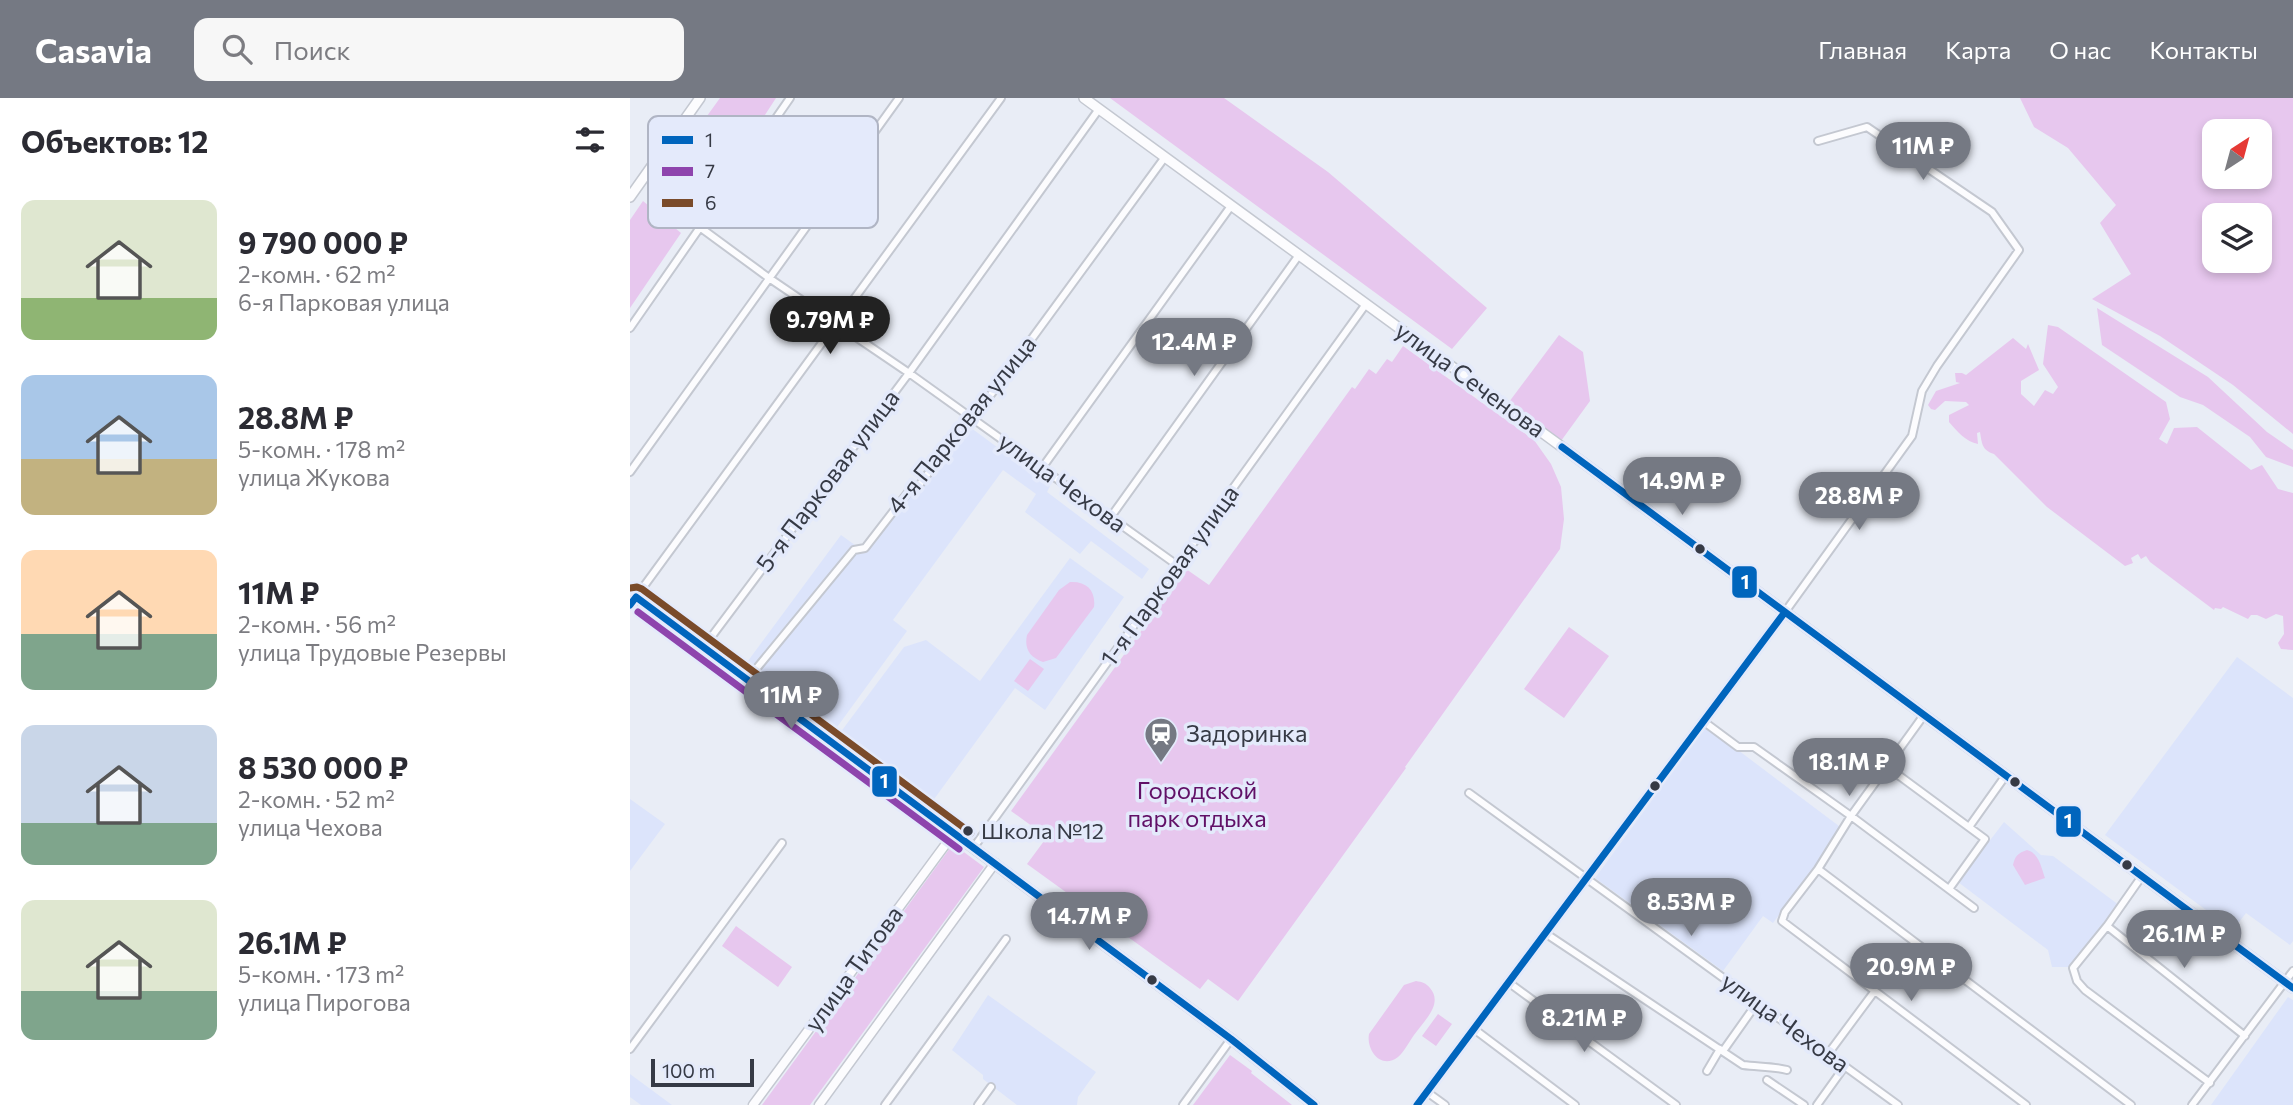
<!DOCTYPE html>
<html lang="ru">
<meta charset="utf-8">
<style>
:root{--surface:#fff;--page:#f7f7f7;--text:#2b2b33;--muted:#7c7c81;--accent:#757983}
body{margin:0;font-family:Commissioner,sans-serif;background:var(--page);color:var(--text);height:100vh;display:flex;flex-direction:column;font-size:26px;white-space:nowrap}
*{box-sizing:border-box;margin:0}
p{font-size:23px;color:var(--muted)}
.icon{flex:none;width:38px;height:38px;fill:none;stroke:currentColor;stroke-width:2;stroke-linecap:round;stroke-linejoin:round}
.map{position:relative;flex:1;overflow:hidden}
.details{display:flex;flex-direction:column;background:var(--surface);width:630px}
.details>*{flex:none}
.needle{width:46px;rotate:36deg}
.controls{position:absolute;left:1572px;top:21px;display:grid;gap:14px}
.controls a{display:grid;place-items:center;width:70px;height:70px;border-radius:14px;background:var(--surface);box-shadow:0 4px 10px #0003;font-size:35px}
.scale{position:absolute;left:21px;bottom:18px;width:103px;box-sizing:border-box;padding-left:7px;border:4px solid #363a45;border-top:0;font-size:19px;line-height:24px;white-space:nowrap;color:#363a45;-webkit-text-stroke:5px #e4eafb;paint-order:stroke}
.price{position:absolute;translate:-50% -60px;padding:0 16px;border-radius:24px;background:var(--accent);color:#fff;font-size:23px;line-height:46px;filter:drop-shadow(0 2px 4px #0008)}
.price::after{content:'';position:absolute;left:50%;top:42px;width:21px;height:16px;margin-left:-10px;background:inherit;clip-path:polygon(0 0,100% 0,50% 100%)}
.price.selected{background:#222;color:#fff}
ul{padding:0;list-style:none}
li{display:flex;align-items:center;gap:21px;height:175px;padding:0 21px}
li span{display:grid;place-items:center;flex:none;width:196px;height:140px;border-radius:14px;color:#555}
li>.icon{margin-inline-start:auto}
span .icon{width:84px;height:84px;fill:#fffc;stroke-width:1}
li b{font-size:30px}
h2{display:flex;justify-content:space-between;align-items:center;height:84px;padding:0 21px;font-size:30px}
header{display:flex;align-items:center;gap:42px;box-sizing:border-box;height:98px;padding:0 35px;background:var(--accent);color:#fff}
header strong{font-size:33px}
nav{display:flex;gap:38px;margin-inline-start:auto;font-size:24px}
.search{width:490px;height:63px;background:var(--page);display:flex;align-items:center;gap:18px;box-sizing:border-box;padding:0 24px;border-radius:14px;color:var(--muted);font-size:26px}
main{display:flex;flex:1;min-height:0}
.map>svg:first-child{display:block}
.built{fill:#dce4fb}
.green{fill:#e7c7ee;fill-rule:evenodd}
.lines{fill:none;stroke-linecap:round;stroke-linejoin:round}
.minor-casing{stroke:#c4c8d1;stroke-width:10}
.tertiary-casing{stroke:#c4c8d1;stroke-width:11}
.secondary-casing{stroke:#c4c8d1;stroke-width:12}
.minor{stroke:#fcfcfe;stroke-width:6}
.tertiary{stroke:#fcfcfe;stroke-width:8}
.secondary{stroke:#fcfcfe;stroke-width:9}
.bus-1-casing{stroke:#e4eafb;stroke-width:12}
.bus-2-casing{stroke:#e4eafb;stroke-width:12}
.bus-3-casing{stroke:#e4eafb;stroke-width:12}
.bus-1{stroke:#0065bd;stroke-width:7}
.bus-2{stroke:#8e44ad;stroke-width:7}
.bus-3{stroke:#7a4b2a;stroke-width:7}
.bus-dot{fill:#363a45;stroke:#e4eafb;stroke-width:2.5}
.labels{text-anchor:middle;stroke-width:7;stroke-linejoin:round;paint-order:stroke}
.bus-label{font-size:22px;fill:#363a45;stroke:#e4eafb;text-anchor:start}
.street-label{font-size:24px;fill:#363a45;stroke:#e4eafb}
.poi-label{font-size:24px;fill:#363a45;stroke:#e4eafb;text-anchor:start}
.park-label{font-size:24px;fill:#611067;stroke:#e4eafb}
.key{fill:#e4eafb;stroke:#b0b5c4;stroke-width:2}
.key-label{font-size:19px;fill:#363a45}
.line-badge{stroke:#e4eafb;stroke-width:2.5}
.badge-label{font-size:19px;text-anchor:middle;font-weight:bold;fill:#fff}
</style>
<header>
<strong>Casavia</strong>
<div class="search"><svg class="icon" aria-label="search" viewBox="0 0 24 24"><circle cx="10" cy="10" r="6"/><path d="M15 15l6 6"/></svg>Поиск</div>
<nav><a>Главная</a><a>Карта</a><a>О нас</a><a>Контакты</a></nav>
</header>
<main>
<section class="details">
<h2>Объектов: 12<svg class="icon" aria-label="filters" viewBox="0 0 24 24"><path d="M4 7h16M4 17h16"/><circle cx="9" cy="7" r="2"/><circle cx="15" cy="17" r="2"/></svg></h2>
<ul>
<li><span style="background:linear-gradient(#dfe7d0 70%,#8fb573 0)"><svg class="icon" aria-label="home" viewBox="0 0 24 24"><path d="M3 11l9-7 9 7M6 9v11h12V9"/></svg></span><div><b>9 790 000 ₽</b><p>2-комн. · 62 m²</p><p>6-я Парковая улица</p></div></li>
<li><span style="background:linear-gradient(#a9c7e8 60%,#c2b280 0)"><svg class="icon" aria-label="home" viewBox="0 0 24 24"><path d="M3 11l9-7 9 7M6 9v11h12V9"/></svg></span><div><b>28.8M ₽</b><p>5-комн. · 178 m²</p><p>улица Жукова</p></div></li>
<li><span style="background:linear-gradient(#ffd9b3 60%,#7fa58c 0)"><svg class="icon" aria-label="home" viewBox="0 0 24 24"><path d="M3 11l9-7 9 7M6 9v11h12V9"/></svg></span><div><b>11M ₽</b><p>2-комн. · 56 m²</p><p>улица Трудовые Резервы</p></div></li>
<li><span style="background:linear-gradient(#c9d6e8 70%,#7fa58c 0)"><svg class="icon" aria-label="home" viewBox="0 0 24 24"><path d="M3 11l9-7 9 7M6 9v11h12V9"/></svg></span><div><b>8 530 000 ₽</b><p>2-комн. · 52 m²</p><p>улица Чехова</p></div></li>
<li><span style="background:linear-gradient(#dfe7d0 65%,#7fa58c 0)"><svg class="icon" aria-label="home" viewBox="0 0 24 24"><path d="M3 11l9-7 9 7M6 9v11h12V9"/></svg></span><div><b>26.1M ₽</b><p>5-комн. · 173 m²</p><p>улица Пирогова</p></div></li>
</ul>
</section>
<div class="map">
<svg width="1663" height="1007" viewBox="0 0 1663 1007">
<rect width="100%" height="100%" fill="#e9edf6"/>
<path class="built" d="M333,324L420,388L417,394L519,471L512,481L461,443L450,456L395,414L406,396L373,372L263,522L277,533L202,636L112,571L211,437L236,455Z
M440,460L494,499L415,612L385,590L302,704L210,635L274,549L296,542L350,583Z
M1607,559L1663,600V843L1660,847L1616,815L1603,832L1475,737Z
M1076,628L1213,731L1143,825L1133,818L1093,873L965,780Z
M0,701L35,726L0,773Z
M1374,724L1411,757L1423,758L1489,807L1441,869H1422L1418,852L1328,784Z
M358,897L466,974L448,999L447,1007H387L353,981V977L322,952Z
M1658,899L1663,902V1007H1581Z
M0,976L42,1007H11L0,999Z"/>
<path class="green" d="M90,0H146L73,112L60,113L31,89L33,79Z
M480,0H594L698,74L857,210L822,251Z
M1390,0H1663V336L1603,287L1530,238L1462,201L1501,176L1470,125L1486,107L1438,50L1404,29ZM1584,33H1629V79H1584ZM1584,117H1629V163H1584Z
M13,103L51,135L0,210V122Z
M1467,210L1578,279L1637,334L1663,352V369L1636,359L1620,339L1573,307L1550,299L1472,247Z
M1418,227L1428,229L1536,304L1540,321L1529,341L1537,346L1544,330L1567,329L1621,372L1632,367L1648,391L1663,395V552L1651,551L1648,545L1654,536L1653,518L1646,516L1636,521L1627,517H1621L1618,521L1593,509L1591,511L1585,510L1584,512L1520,464L1516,458L1511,461L1508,456L1501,460L1503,465L1495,468L1417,409L1364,356C1352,352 1352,346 1350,334L1347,335L1348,346C1336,344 1327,333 1319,324V317L1339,307L1336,304L1315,303L1305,312L1301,311L1298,307L1306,293L1330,285L1326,284L1325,275H1332L1336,277L1383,240L1396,251L1398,246L1409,272L1391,283V296L1404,308L1415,292L1423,296L1428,289L1413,266Z
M929,237L953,254L960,303L931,343L879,304Z
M773,248L904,342L921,366L931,389L934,421L930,451L775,669L776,670L608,903L578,881L570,891L397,766L417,739L381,713L556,471L579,487L722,289L725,291L739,271L746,276L757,261L762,264Z
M440,484C457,483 466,493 464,509L426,560L413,564C400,559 394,551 397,537L429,492Z
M939,529L979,558L934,620L894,591Z
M400,561L414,571L398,593L384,583Z
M323,746L354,769L180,1007H132Z
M1397,752C1409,755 1411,769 1415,780L1395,787L1383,767C1385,758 1388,755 1397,752Z
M106,828L162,869L148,889L92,848Z
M786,883C792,884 796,885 800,890C814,906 793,924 784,937C779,944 774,954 768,959C751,972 736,952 739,936L774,887Z
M808,916L822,926L806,948L792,938Z
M600,957L622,973L621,975L662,1007H563Z"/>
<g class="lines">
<defs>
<path id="minor" d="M16,77L71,130L139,180L279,275L547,467
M0,230L160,0
M412,370L601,108
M0,374L269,0
M480,420L669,157
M6,499L371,0
M1155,514L1282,338L1292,293L1307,268L1389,152L1362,114L1237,29L1188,43
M73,550L279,275L469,11
M117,582L224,452L235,450L279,393L290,386L328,336L343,321L535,59
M1294,617L1221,718L1188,771L1155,814L1152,823L1396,1007
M1073,623L1108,649H1124L1221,718L1344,810
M1256,668L1355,741L1319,791
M839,695L1268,1007
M1339,729L1376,677
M344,749L736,206
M1188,771L1501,1007
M1512,778L1477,828L1443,870L1447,883L1455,892L1580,985
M1477,828L1615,938
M915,835L1113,967C1128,969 1142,968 1157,972
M878,884L1046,1007
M844,931L945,1007
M0,951L152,745
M1093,953L1127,905
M1198,956L1244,894
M1077,973L1090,951
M1137,982L1174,1007
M797,994L815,1007
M255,1007L376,841
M348,1007L361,989
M553,1007L601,941
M1187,1007L1215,968
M1562,1007L1663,873"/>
<path id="tertiary" d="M123,1007L324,735
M189,1007L365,765
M787,1007L1155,514"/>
<path id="secondary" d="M454,0L932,349L1663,890
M0,99L70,0
M0,495L601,941L684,1007"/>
</defs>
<use href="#minor" class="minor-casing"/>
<use href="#tertiary" class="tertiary-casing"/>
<use href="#secondary" class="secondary-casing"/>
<use href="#minor" class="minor"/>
<use href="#tertiary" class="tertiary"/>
<use href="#secondary" class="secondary"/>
<defs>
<path id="bus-1" d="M932,349L1663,890
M0,507L6,499L601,941L684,1007
M787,1007L1155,514"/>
<path id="bus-2" d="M8,514L329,751"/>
<path id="bus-3" d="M0,490L7,489L12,491L341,735"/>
</defs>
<use href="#bus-1" class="bus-1-casing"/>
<use href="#bus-2" class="bus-2-casing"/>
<use href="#bus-3" class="bus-3-casing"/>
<use href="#bus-1" class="bus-1"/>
<use href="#bus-2" class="bus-2"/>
<use href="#bus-3" class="bus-3"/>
</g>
<defs>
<symbol id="station-pin" viewBox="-11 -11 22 30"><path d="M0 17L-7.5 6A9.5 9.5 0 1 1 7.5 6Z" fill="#757983" stroke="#e4eafb"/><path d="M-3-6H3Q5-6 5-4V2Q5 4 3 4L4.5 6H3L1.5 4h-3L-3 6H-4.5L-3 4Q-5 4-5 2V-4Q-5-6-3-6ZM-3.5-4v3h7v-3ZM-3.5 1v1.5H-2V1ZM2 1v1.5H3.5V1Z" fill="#fff"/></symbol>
</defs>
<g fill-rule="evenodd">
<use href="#station-pin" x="512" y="617" width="38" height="52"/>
</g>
<g class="bus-dot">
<circle cx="1070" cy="451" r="6"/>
<circle cx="1385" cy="684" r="6"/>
<circle cx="1025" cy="688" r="6"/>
<circle cx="338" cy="733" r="6"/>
<circle cx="1497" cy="767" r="6"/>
<circle cx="522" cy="882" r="6"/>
</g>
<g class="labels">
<g class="bus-label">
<text x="351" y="741">Школа №12</text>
</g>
<g class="street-label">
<text transform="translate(840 282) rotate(36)" y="8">улица Сеченова</text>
<text transform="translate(332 327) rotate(-51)" y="8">4-я Парковая улица</text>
<text transform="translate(198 383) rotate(-53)" y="8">5-я Парковая улица</text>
<text transform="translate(432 385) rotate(36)" y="8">улица Чехова</text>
<text transform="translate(540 478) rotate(-54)" y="8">1-я Парковая улица</text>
<text transform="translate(224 871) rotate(-54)" y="8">улица Титова</text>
<text transform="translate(1155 925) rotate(36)" y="8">улица Чехова</text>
</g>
<g class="poi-label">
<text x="556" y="644">Задоринка</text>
</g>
<g class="park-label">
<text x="567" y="701">Городской<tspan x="567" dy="28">парк отдыха</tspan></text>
</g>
</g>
<rect x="18" y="18" width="230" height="112" rx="10" class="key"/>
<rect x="32" y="38" width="31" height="8" fill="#0065bd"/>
<rect x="32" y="69" width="31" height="9" fill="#8e44ad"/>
<rect x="32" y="101" width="31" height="8" fill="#7a4b2a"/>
<g class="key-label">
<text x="75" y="49">1</text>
<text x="75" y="80">7</text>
<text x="75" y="112">6</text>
</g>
<g class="line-badge">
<rect x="1101" y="467" width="27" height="34" rx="7" fill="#0065bd"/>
<rect x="241" y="667" width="27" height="33" rx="7" fill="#0065bd"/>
<rect x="1425" y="707" width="27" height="33" rx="7" fill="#0065bd"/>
</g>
<g class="badge-label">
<text x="1115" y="491">1</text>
<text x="254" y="690">1</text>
<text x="1438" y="730">1</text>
</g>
</svg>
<div class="controls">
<a><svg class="needle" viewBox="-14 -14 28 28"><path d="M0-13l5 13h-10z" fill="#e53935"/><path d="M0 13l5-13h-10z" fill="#7c7c81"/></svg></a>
<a><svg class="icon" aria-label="layers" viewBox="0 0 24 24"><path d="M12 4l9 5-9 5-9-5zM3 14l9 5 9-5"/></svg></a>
</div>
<div class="scale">100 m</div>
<b class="price" style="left:1293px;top:84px">11M ₽</b>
<b class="price selected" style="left:200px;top:258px">9.79M ₽</b>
<b class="price" style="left:564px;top:280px">12.4M ₽</b>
<b class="price" style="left:1052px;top:419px">14.9M ₽</b>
<b class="price" style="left:1229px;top:434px">28.8M ₽</b>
<b class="price" style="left:161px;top:633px">11M ₽</b>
<b class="price" style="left:1219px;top:700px">18.1M ₽</b>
<b class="price" style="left:1061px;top:840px">8.53M ₽</b>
<b class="price" style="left:459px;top:854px">14.7M ₽</b>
<b class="price" style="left:1554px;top:872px">26.1M ₽</b>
<b class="price" style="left:1281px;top:905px">20.9M ₽</b>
<b class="price" style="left:954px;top:956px">8.21M ₽</b>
</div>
</main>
